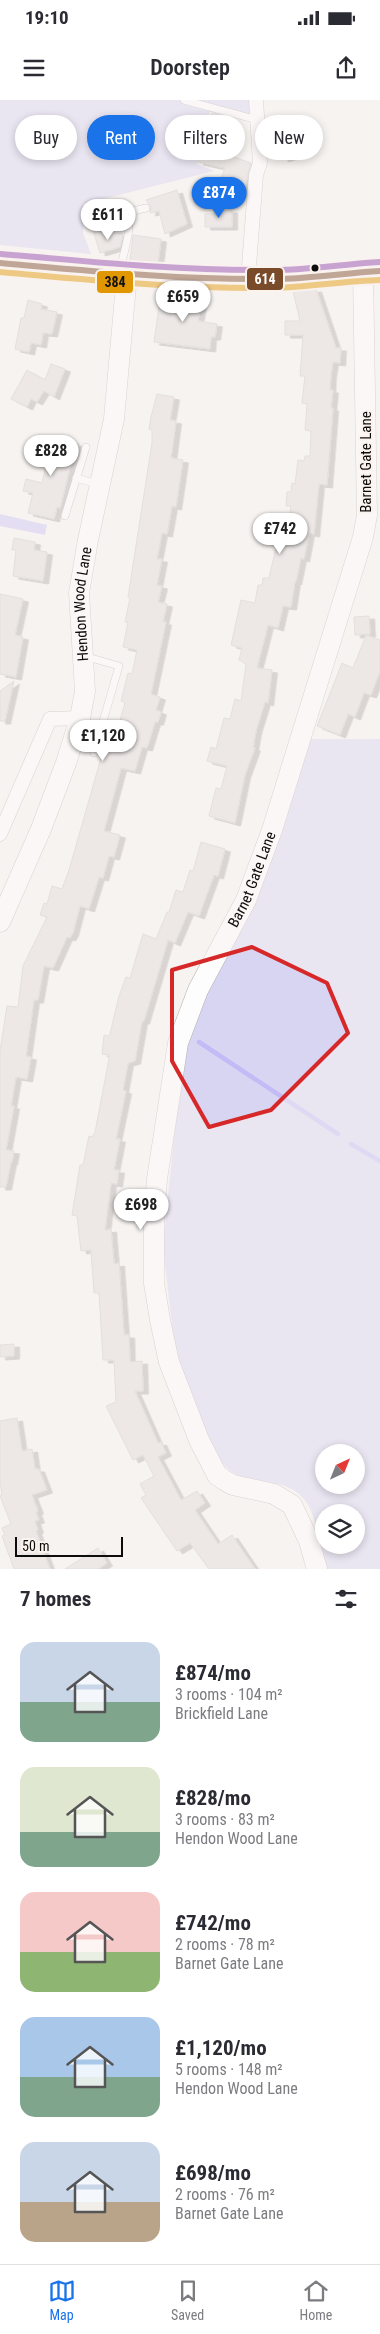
<!DOCTYPE html>
<meta charset="utf-8">
<style>
:root{--surface:#fff;--page:#f2f2f3;--text:#2b2b33;--muted:#7c7c81;--line:#e1e1e2;--accent:#1a73e8}
body{margin:0;font-family:"Roboto Condensed",sans-serif;background:var(--page);color:var(--text);height:100vh;display:flex;flex-direction:column;font-size:19px;white-space:nowrap}
*{box-sizing:border-box;margin:0}
p{font-size:16px;color:var(--muted)}
.icon{flex:none;width:28px;height:28px;fill:none;stroke:currentColor;stroke-width:2;stroke-linecap:round;stroke-linejoin:round}
.map{position:relative;height:1469px;overflow:hidden}
.side{display:flex;flex-direction:column;background:var(--surface);flex:1}
.side>*{flex:none}
.hud{position:absolute;left:15px;top:15px;width:350px;height:45px;display:flex;gap:10px}
.needle{width:32px;rotate:43deg}
.controls{position:absolute;left:315px;top:1344px;display:grid;gap:10px}
.controls a{display:grid;place-items:center;width:50px;height:50px;border-radius:50%;background:var(--surface);box-shadow:0 2px 8px #0003;font-size:25px}
.scale{position:absolute;left:15px;bottom:12px;width:108px;box-sizing:border-box;padding-left:5px;border:2px solid #0e0c0a;border-top:0;font-size:14px;line-height:18px;white-space:nowrap;color:#0e0c0a;-webkit-text-stroke:4px #faf2ed;paint-order:stroke}
.price{position:absolute;translate:-50% -42px;padding:0 11px;border-radius:18px;background:#fff;color:#222;font-size:16px;line-height:32px;filter:drop-shadow(0 1px 2px #0008)}
.price::after{content:'';position:absolute;left:50%;top:30px;width:15px;height:11px;margin-left:-8px;background:inherit;clip-path:polygon(0 0,100% 0,50% 100%)}
.price.selected{background:var(--accent);color:#fff}
ul{padding:0;list-style:none}
li{display:flex;align-items:center;gap:15px;height:125px;padding:0 20px}
li span{display:grid;place-items:center;flex:none;width:140px;height:100px;border-radius:15px;color:#555}
li>.icon{margin-inline-start:auto}
span .icon{width:60px;height:60px;fill:#fffc;stroke-width:1}
li b{font-size:21px}
h2{display:flex;justify-content:space-between;align-items:center;height:60px;padding:0 20px;font-size:21px}
.chip{padding:0 18px;border-radius:22px;background:var(--surface);box-shadow:0 2px 8px #0003;font-size:18px;line-height:45px}
.chip.selected{background:var(--accent);color:#fff}
.status{display:flex;justify-content:space-between;align-items:center;height:35px;padding:0 25px;background:var(--surface);direction:ltr}
.status svg{height:14px;fill:currentColor}
header{display:flex;justify-content:space-between;align-items:center;height:65px;padding:0 20px;background:var(--surface);font-size:22px;font-weight:600}
.menu{display:flex;justify-content:space-around;align-items:center;height:70px;border-top:1px solid var(--line);background:var(--surface);font-size:14px;color:var(--muted)}
.menu a{display:grid;justify-items:center;gap:2px}
.menu .selected{color:var(--accent)}
.map>svg:first-child{display:block}
.green{fill:#d8d5f2;fill-rule:evenodd}
.forest{fill:#ccc6f3}
.lines{fill:none;stroke-linecap:round;stroke-linejoin:round}
.stream{stroke:#c1bbf6;stroke-width:4.5}
.building{fill:#dfdcd9;stroke:#cac8c5;filter:url(#shadow)}
.lane-casing{stroke:#b2afad;stroke-width:8}
.street-casing{stroke:#b2afad;stroke-width:15}
.secondary-casing{stroke:#b2afad;stroke-width:21}
.primary-casing{stroke:#b2afad;stroke-width:22}
.lane{stroke:#fefdfd;stroke-width:7}
.street{stroke:#fefdfd;stroke-width:14}
.secondary{stroke:#fefdfd;stroke-width:20}
.primary{stroke:#fefdfd;stroke-width:21}
.bus-1-casing{stroke:#faf2ed;stroke-width:10}
.bus-2-casing{stroke:#faf2ed;stroke-width:10}
.bus-3-casing{stroke:#faf2ed;stroke-width:10}
.bus-1{stroke:#7a4b2a;stroke-width:6}
.bus-2{stroke:#e09701;stroke-width:6}
.bus-3{stroke:#8e44ad;stroke-width:6}
.marked{fill:none;stroke:#d62828;stroke-width:4;stroke-linejoin:round}
.bus-dot{fill:#0e0c0a;stroke:#faf2ed;stroke-width:2}
.labels{text-anchor:middle;stroke-width:4;stroke-linejoin:round;paint-order:stroke}
.street-label{font-size:15px;fill:#0e0c0a;stroke:#faf2ed}
.line-badge{stroke:#faf2ed;stroke-width:2}
.badge-label{font-size:14px;text-anchor:middle;font-weight:bold;fill:#fff}
.pale-badge-label{font-size:14px;text-anchor:middle;font-weight:bold;fill:#111}
</style>
<div class="status"><b>19:10</b><svg viewBox="0 0 49 12"><path d="M0 12V9h3v3zM5 12V6h3v6zM10 12V3h3v9zM15 12V0h3v12zM26 1h20v11H26zM47 4h2v5h-2z"/></svg></div>
<header><svg class="icon" aria-label="menu" viewBox="0 0 24 24"><path d="M4 6h16M4 12h16M4 18h16"/></svg>Doorstep<svg class="icon" aria-label="share" viewBox="0 0 24 24"><path d="M12 15V3M7 8l5-5 5 5M5 13v7h14v-7"/></svg></header>
<div class="map">
<svg width="380" height="1469" viewBox="0 0 380 1469">
<defs>
<filter id="shadow"><feDropShadow dx="5.5" dy="3" stdDeviation="0" flood-color="#0004"/></filter>
</defs>
<rect width="100%" height="100%" fill="#f7f3f0"/>
<path class="green" d="M0,0H256L257,23L210,12L197,64L214,71L83,104V133L91,154L0,145Z
M308,639H380V1469H327C322,1452 316,1417 307,1403C290,1378 262,1385 238,1375C228,1371 222,1363 215,1355L175,1251L163,1147L182,956L203,894L257,800ZM324,1352H356V1385H324ZM324,1412H356V1445H324Z"/>
<path class="forest" d="M0,414L47,425L45,435L0,426Z"/>
<g class="lines">
<path class="stream" d="M199,942L338,1034
M351,1044L380,1061"/>
</g>
<path class="building" d="M212,13L231,18L230,23L235,25L228,55L251,63L244,90L220,81L225,68L198,62Z
M294,39L298,54L283,59L278,43Z
M177,90L187,124L165,134L159,111L150,113L151,106L146,100Z
M219,110H232V127H205V114H219Z
M93,130L123,134L120,147L100,153Z
M133,135L161,139L158,163L130,161Z
M180,189L192,190L190,203L201,205L198,221L217,224L215,237H211L210,249L154,242L159,207L163,208L164,198L173,199L174,190L180,191Z
M316,189L336,248H341L340,263L333,262L331,274L330,290H333L331,308H333L327,385L319,384L314,434L309,433L304,459L301,458L296,482L295,481L291,507L283,506L278,528L268,525L257,568L272,570L268,603L265,602L256,631L253,648H255L245,675L235,723L209,716L216,688L221,689L227,666L207,661L211,647L216,649L224,618L230,619L235,599L241,601L246,564L239,560L242,548L231,545L241,500L255,503L258,485H262L263,478H269L280,430L287,431L291,406H286L287,392H291L292,383L295,384L298,360L304,361L305,356H310L311,331L305,330L307,304L302,303L305,276H300L303,235H285V221H300L293,191Z
M28,200L42,204L41,209L57,212L52,234L43,233L41,245L31,243L29,252L15,249L21,218H24Z
M51,264L65,269L54,297L44,291L37,302L31,299L27,307L11,299L27,270L45,280Z
M157,294L174,297L170,320L176,321L171,358L183,360L176,407L172,406L167,434L162,433L157,459H162L157,485L162,486L158,502L167,504L163,522H166L151,594L160,597L156,610L161,612L158,622H155L147,648L142,647L135,671L121,668L104,731L120,735L114,757L109,756L103,778L99,777L89,809L80,806L73,833L70,838L67,837L53,868L44,866L38,900H34L26,956L31,957L27,979L16,977L11,1006H14L6,1050L14,1051L12,1062H11L6,1087H0V951L7,906L18,907L23,866L47,817L40,815L44,803L47,804L52,786L62,789L69,770L107,637L112,639L117,623L119,624L125,603L121,601L128,573L132,574L137,550L123,547L128,522H125L130,498L128,497L152,343V330L149,329L151,317Z
M38,335L79,344L76,357L73,356L60,408L57,407L54,419L28,413L33,393L23,391L26,379L42,383L49,353L35,349Z
M14,438L35,442L34,450L47,452L43,481L13,476L16,450H12Z
M0,494L23,499L15,535L23,537L16,577L0,574Z
M369,516L370,534L355,535L354,517Z
M366,535L380,540V571L371,595L364,593L355,617L348,614L340,635L317,626L342,563L353,568Z
M14,581L5,621H0V591Z
M201,742L225,749L218,776L214,775L199,816L188,812L175,843L168,840L144,921H142L135,961L128,963L123,990L126,991L116,1039H120L114,1070H119L117,1084L111,1083L105,1130L111,1129L114,1164L119,1163L124,1235H129L130,1262L142,1261L143,1291H135L158,1343L161,1342L166,1353L158,1357L181,1400L197,1391L205,1403L195,1410L218,1444L232,1435L255,1469H209L190,1443L177,1451L141,1398L146,1395L140,1384L154,1376L143,1355L133,1360L106,1306L116,1302L114,1260H103L99,1193H94L91,1150L81,1151L77,1116L72,1115L80,1065H83L89,1036L92,1037L95,1032L109,959V955L102,954L104,935L108,936L110,934L119,896L126,877L130,878L143,834L156,839L167,812H169L176,790L183,792L190,770L193,771Z
M14,1244V1256L0,1257V1245Z
M17,1318L22,1351L32,1349L35,1369H39L47,1390L32,1395L38,1411L36,1412L39,1420L35,1421L38,1430L36,1431L50,1469H14L2,1436L5,1435L2,1428L11,1424L0,1396L2,1395L0,1382V1321Z
M98,1448L107,1463L98,1469H65Z"/>
<g class="lines">
<defs>
<path id="lane" d="M184,0L257,20
M116,115L146,108
M120,170C124,150 132,132 128,112
M76,378L98,384
M65,416L86,347
M84,556L119,566L94,653"/>
<path id="street" d="M248,179L256,75L260,63L256,0
M0,734L50,619L80,618"/>
<g id="secondary">
<path id="s1" d="M0,822L41,729L66,663L80,618L85,591L79,493L88,440L114,319L127,174"/>
<path id="s2" d="M317,1469L309,1441L292,1405L274,1394L233,1385L224,1380L217,1375L199,1340L169,1262L160,1220L154,1183V1118L157,1079L178,943L198,890L246,800L272,730L363,437L367,415L363,172"/>
</g>
<path id="primary" d="M0,163C91,171 182,180 274,179C309,179 344,172 380,171"/>
</defs>
<use href="#lane" class="lane-casing"/>
<use href="#street" class="street-casing"/>
<use href="#secondary" class="secondary-casing"/>
<use href="#primary" class="primary-casing"/>
<use href="#lane" class="lane"/>
<use href="#street" class="street"/>
<use href="#secondary" class="secondary"/>
<use href="#primary" class="primary"/>
<defs>
<path id="bus-1" d="M0,163C91,171 182,180 274,179C309,179 344,173 380,171"/>
<path id="bus-2" d="M0,172C91,180 182,189 274,188C309,187 344,181 380,180"/>
<path id="bus-3" d="M1,154C92,162 182,171 274,170C309,170 344,164 380,162"/>
</defs>
<use href="#bus-1" class="bus-1-casing"/>
<use href="#bus-2" class="bus-2-casing"/>
<use href="#bus-3" class="bus-3-casing"/>
<use href="#bus-1" class="bus-1"/>
<use href="#bus-2" class="bus-2"/>
<use href="#bus-3" class="bus-3"/>
</g>
<path d="M0 0H380V1469H0ZM252,847L327,883L348,933L271,1010L209,1027L172,961V870Z" fill="#f7f3f0" fill-opacity=".55" fill-rule="evenodd"/>
<path class="marked" d="M252,847L327,883L348,933L271,1010L209,1027L172,961V870Z"/>
<circle class="bus-dot" cx="315" cy="168" r="4.5"/>
<g class="labels">
<g class="street-label">
<text transform="translate(366 362) rotate(-90)" y="5">Barnet Gate Lane</text>
<text dy="5" stroke="none"><textPath href="#s1" startOffset="334">Hendon Wood Lane</textPath></text>
<text dy="5" stroke="none"><textPath href="#s2" startOffset="776">Barnet Gate Lane</textPath></text>
</g>
</g>
<g class="line-badge">
<rect x="246" y="167" width="38" height="24" rx="5" fill="#7a4b2a"/>
<rect x="96" y="170" width="38" height="24" rx="5" fill="#e09701"/>
</g>
<g class="badge-label">
<text x="265" y="184">614</text>
</g>
<g class="pale-badge-label">
<text x="115" y="187">384</text>
</g>
</svg>
<div class="controls">
<a><svg class="needle" viewBox="-14 -14 28 28"><path d="M0-13l5 13h-10z" fill="#e53935"/><path d="M0 13l5-13h-10z" fill="#7c7c81"/></svg></a>
<a><svg class="icon" aria-label="layers" viewBox="0 0 24 24"><path d="M12 4l9 5-9 5-9-5zM3 14l9 5 9-5"/></svg></a>
</div>
<div class="scale">50 m</div>
<b class="price selected" style="left:219px;top:119px">£874</b>
<b class="price" style="left:108px;top:141px">£611</b>
<b class="price" style="left:183px;top:223px">£659</b>
<b class="price" style="left:51px;top:377px">£828</b>
<b class="price" style="left:280px;top:455px">£742</b>
<b class="price" style="left:103px;top:662px">£1,120</b>
<b class="price" style="left:141px;top:1131px">£698</b>
<div class="hud">
<a class="chip">Buy</a>
<a class="chip selected">Rent</a>
<a class="chip">Filters</a>
<a class="chip">New</a>
</div>
</div>
<section class="side">
<h2>7 homes<svg class="icon" aria-label="filters" viewBox="0 0 24 24"><path d="M4 7h16M4 17h16"/><circle cx="9" cy="7" r="2"/><circle cx="15" cy="17" r="2"/></svg></h2>
<ul>
<li><span style="background:linear-gradient(#c9d6e8 60%,#7fa58c 0)"><svg class="icon" aria-label="home" viewBox="0 0 24 24"><path d="M3 11l9-7 9 7M6 9v11h12V9"/></svg></span><div><b>£874/mo</b><p>3 rooms · 104 m²</p><p>Brickfield Lane</p></div></li>
<li><span style="background:linear-gradient(#dfe7d0 65%,#7fa58c 0)"><svg class="icon" aria-label="home" viewBox="0 0 24 24"><path d="M3 11l9-7 9 7M6 9v11h12V9"/></svg></span><div><b>£828/mo</b><p>3 rooms · 83 m²</p><p>Hendon Wood Lane</p></div></li>
<li><span style="background:linear-gradient(#f6c9c9 60%,#8fb573 0)"><svg class="icon" aria-label="home" viewBox="0 0 24 24"><path d="M3 11l9-7 9 7M6 9v11h12V9"/></svg></span><div><b>£742/mo</b><p>2 rooms · 78 m²</p><p>Barnet Gate Lane</p></div></li>
<li><span style="background:linear-gradient(#a9c7e8 60%,#7fa58c 0)"><svg class="icon" aria-label="home" viewBox="0 0 24 24"><path d="M3 11l9-7 9 7M6 9v11h12V9"/></svg></span><div><b>£1,120/mo</b><p>5 rooms · 148 m²</p><p>Hendon Wood Lane</p></div></li>
<li><span style="background:linear-gradient(#c9d6e8 60%,#b9a48a 0)"><svg class="icon" aria-label="home" viewBox="0 0 24 24"><path d="M3 11l9-7 9 7M6 9v11h12V9"/></svg></span><div><b>£698/mo</b><p>2 rooms · 76 m²</p><p>Barnet Gate Lane</p></div></li>
</ul>
</section>
<nav class="menu">
<a class="selected"><svg class="icon" aria-label="map" viewBox="0 0 24 24"><path d="M3 6l6-2 6 2 6-2v14l-6 2-6-2-6 2zM9 4v14M15 6v14"/></svg>Map</a>
<a><svg class="icon" aria-label="saved" viewBox="0 0 24 24"><path d="M7 4h10v16l-5-4-5 4z"/></svg>Saved</a>
<a><svg class="icon" aria-label="home" viewBox="0 0 24 24"><path d="M3 11l9-7 9 7M6 9v11h12V9"/></svg>Home</a>
</nav>
